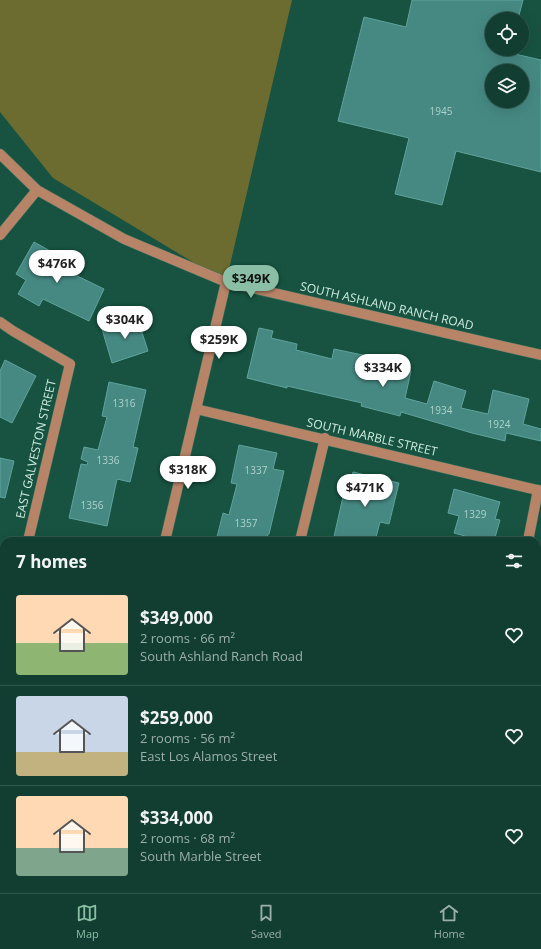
<!DOCTYPE html>
<meta charset="utf-8">
<style>
:root{--surface:#113e30;--page:#1e493c;--text:#f1f3f6;--muted:#9caeab;--line:#30574c;--accent:#8abfa5}
body{margin:0;font-family:"Open Sans",sans-serif;background:var(--page);color:var(--text);height:100vh;display:flex;flex-direction:column;font-size:15px;white-space:nowrap}
*{box-sizing:border-box;margin:0}
p{font-size:13px;color:var(--muted)}
.icon{flex:none;width:22px;height:22px;fill:none;stroke:currentColor;stroke-width:2;stroke-linecap:round;stroke-linejoin:round}
.map{position:relative;flex:1;overflow:hidden}
.sheet{position:absolute;left:0px;top:537px;width:541px;height:356px;display:flex;flex-direction:column;background:var(--surface);border-radius:12px 12px 0 0;box-shadow:0 4px 16px #0002,0 0 0 1px var(--line)}
.sheet>*{flex:none}
.controls{position:absolute;left:485px;top:12px;display:grid;gap:8px}
.controls a{display:grid;place-items:center;width:44px;height:44px;border-radius:50%;background:var(--surface);box-shadow:0 4px 16px #0002,0 0 0 1px var(--line);font-size:20px}
.price{position:absolute;translate:-50% -34px;padding:0 9px;border-radius:14px;background:#fff;color:#222;font-size:13px;line-height:26px;filter:drop-shadow(0 1px 2px #0008)}
.price::after{content:'';position:absolute;left:50%;top:24px;width:12px;height:9px;margin-left:-6px;background:inherit;clip-path:polygon(0 0,100% 0,50% 100%)}
.price.on{background:var(--accent);color:#111}
ul{padding:0;list-style:none}
li{display:flex;align-items:center;gap:12px;height:100px;padding:0 16px}
li+li{border-top:1px solid var(--line)}
li span{display:grid;place-items:center;flex:none;width:112px;height:80px;border-radius:4px;color:#555}
li>.icon{margin-inline-start:auto}
span .icon{width:48px;height:48px;fill:#fffc;stroke-width:1}
li b{font-size:17px}
h2{display:flex;justify-content:space-between;align-items:center;height:48px;padding:0 16px;font-size:17px}
.dock{display:flex;justify-content:space-around;align-items:center;height:56px;border-top:1px solid var(--line);background:var(--surface);font-size:11px;color:var(--muted)}
.dock a{display:grid;justify-items:center;gap:2px}
.dock .on{color:var(--accent)}
.map>svg:first-child{display:block}
.green{fill:#6d6c30}
.building{fill:#468983;stroke:#5fa39d;fill-rule:evenodd}
.lines{fill:none;stroke-linecap:round;stroke-linejoin:round}
.minor-casing{stroke:#3c7260;stroke-width:11}
.minor{stroke:#b88468;stroke-width:10}
.labels{text-anchor:middle;stroke-width:3;stroke-linejoin:round;paint-order:stroke}
.number-label{font-size:10px;fill:#add3c9}
.street-label{font-size:12px;fill:#cfece0;stroke:#175340}
</style>
<div class="map">
<svg width="541" height="893" viewBox="0 0 541 893">
<rect width="100%" height="100%" fill="#175340"/>
<path class="green" d="M0,0H292L226,282L53,178L0,112Z"/>
<path class="building" d="M412,0H523L518,19H492V49H502V51L541,60V172L456,151L442,205L395,194L409,138L338,121L364,17L406,27ZM492,71H522V101H492Z
M34,242L65,259L61,268L104,289L89,321L43,299L39,306L18,294L26,280L16,274Z
M137,317L148,351L112,363L102,329Z
M259,328L273,331L271,338L297,344L296,350L332,359L334,349L372,357L373,356L388,359L387,366L411,371L405,398L427,404L434,381L466,391L461,408L488,414L493,390L529,399L523,424L541,429V441L506,433L505,441L472,433L401,412L400,416L361,406L362,403L287,386V388L247,378Z
M5,360L36,376L12,423L0,417V371Z
M109,382L146,390L133,447L138,448L130,482L117,479L107,526L69,518L81,464L87,465L88,462L81,459L84,447L98,450L107,417L102,416Z
M239,445L277,453L273,469L284,471L269,534H268L266,541H216L223,513L229,515L237,484L231,483Z
M0,458L14,461L5,498L0,497Z
M353,472L399,483L389,524L380,522L375,541H333L345,488L349,489Z
M454,489L500,502L495,519L500,520L494,541H483L454,533L459,516L448,513Z"/>
<g class="lines">
<defs>
<path id="minor" d="M0,154L37,190L124,239L226,282L541,355
M0,235L37,190
M0,322L13,331L70,364L28,541
M196,409L541,491
M165,541L226,282
M300,541L325,438
M528,541L538,490
M0,659L4,642
M537,670L541,689
M537,872L541,871
M0,883L4,884
M26,889L42,893
M80,893L81,889
M214,893L215,889"/>
</defs>
<use href="#minor" class="minor-casing"/>
<use href="#minor" class="minor"/>
</g>
<g class="labels">
<g class="number-label">
<text x="441" y="115">1945</text>
<text x="124" y="407">1316</text>
<text x="441" y="414">1934</text>
<text x="499" y="428">1924</text>
<text x="108" y="464">1336</text>
<text x="256" y="474">1337</text>
<text x="92" y="509">1356</text>
<text x="475" y="518">1329</text>
<text x="246" y="527">1357</text>
</g>
<g class="street-label">
<text transform="translate(387 306) rotate(13)" y="4">SOUTH ASHLAND RANCH ROAD</text>
<text transform="translate(372 437) rotate(13)" y="4">SOUTH MARBLE STREET</text>
<text transform="translate(36 449) rotate(-77)" y="4">EAST GALVESTON STREET</text>
</g>
</g>
</svg>
<div class="controls">
<a><svg class="icon" aria-label="locate" viewBox="0 0 24 24"><circle cx="12" cy="12" r="6"/><path d="M12 2v4M12 18v4M2 12h4M18 12h4"/></svg></a>
<a><svg class="icon" aria-label="layers" viewBox="0 0 24 24"><path d="M12 4l9 5-9 5-9-5zM3 14l9 5 9-5"/></svg></a>
</div>
<b class="price" style="left:57px;top:284px">$476K</b>
<b class="price on" style="left:251px;top:299px">$349K</b>
<b class="price" style="left:125px;top:340px">$304K</b>
<b class="price" style="left:219px;top:360px">$259K</b>
<b class="price" style="left:383px;top:388px">$334K</b>
<b class="price" style="left:188px;top:490px">$318K</b>
<b class="price" style="left:365px;top:508px">$471K</b>
<section class="sheet">
<h2>7 homes<svg class="icon" aria-label="filters" viewBox="0 0 24 24"><path d="M4 7h16M4 17h16"/><circle cx="9" cy="7" r="2"/><circle cx="15" cy="17" r="2"/></svg></h2>
<ul>
<li><span style="background:linear-gradient(#ffd9b3 60%,#8fb573 0)"><svg class="icon" aria-label="home" viewBox="0 0 24 24"><path d="M3 11l9-7 9 7M6 9v11h12V9"/></svg></span><div><b>$349,000</b><p>2 rooms · 66 m²</p><p>South Ashland Ranch Road</p></div><svg class="icon" aria-label="heart" viewBox="0 0 24 24"><path d="M12 20l-8-8c-3-5 5-10 8-4 3-6 11-1 8 4z"/></svg></li>
<li><span style="background:linear-gradient(#c9d6e8 70%,#c2b280 0)"><svg class="icon" aria-label="home" viewBox="0 0 24 24"><path d="M3 11l9-7 9 7M6 9v11h12V9"/></svg></span><div><b>$259,000</b><p>2 rooms · 56 m²</p><p>East Los Alamos Street</p></div><svg class="icon" aria-label="heart" viewBox="0 0 24 24"><path d="M12 20l-8-8c-3-5 5-10 8-4 3-6 11-1 8 4z"/></svg></li>
<li><span style="background:linear-gradient(#ffd9b3 65%,#7fa58c 0)"><svg class="icon" aria-label="home" viewBox="0 0 24 24"><path d="M3 11l9-7 9 7M6 9v11h12V9"/></svg></span><div><b>$334,000</b><p>2 rooms · 68 m²</p><p>South Marble Street</p></div><svg class="icon" aria-label="heart" viewBox="0 0 24 24"><path d="M12 20l-8-8c-3-5 5-10 8-4 3-6 11-1 8 4z"/></svg></li>
</ul>
</section>
</div>
<nav class="dock">
<a class="on"><svg class="icon" aria-label="map" viewBox="0 0 24 24"><path d="M3 6l6-2 6 2 6-2v14l-6 2-6-2-6 2zM9 4v14M15 6v14"/></svg>Map</a>
<a><svg class="icon" aria-label="saved" viewBox="0 0 24 24"><path d="M7 4h10v16l-5-4-5 4z"/></svg>Saved</a>
<a><svg class="icon" aria-label="home" viewBox="0 0 24 24"><path d="M3 11l9-7 9 7M6 9v11h12V9"/></svg>Home</a>
</nav>
